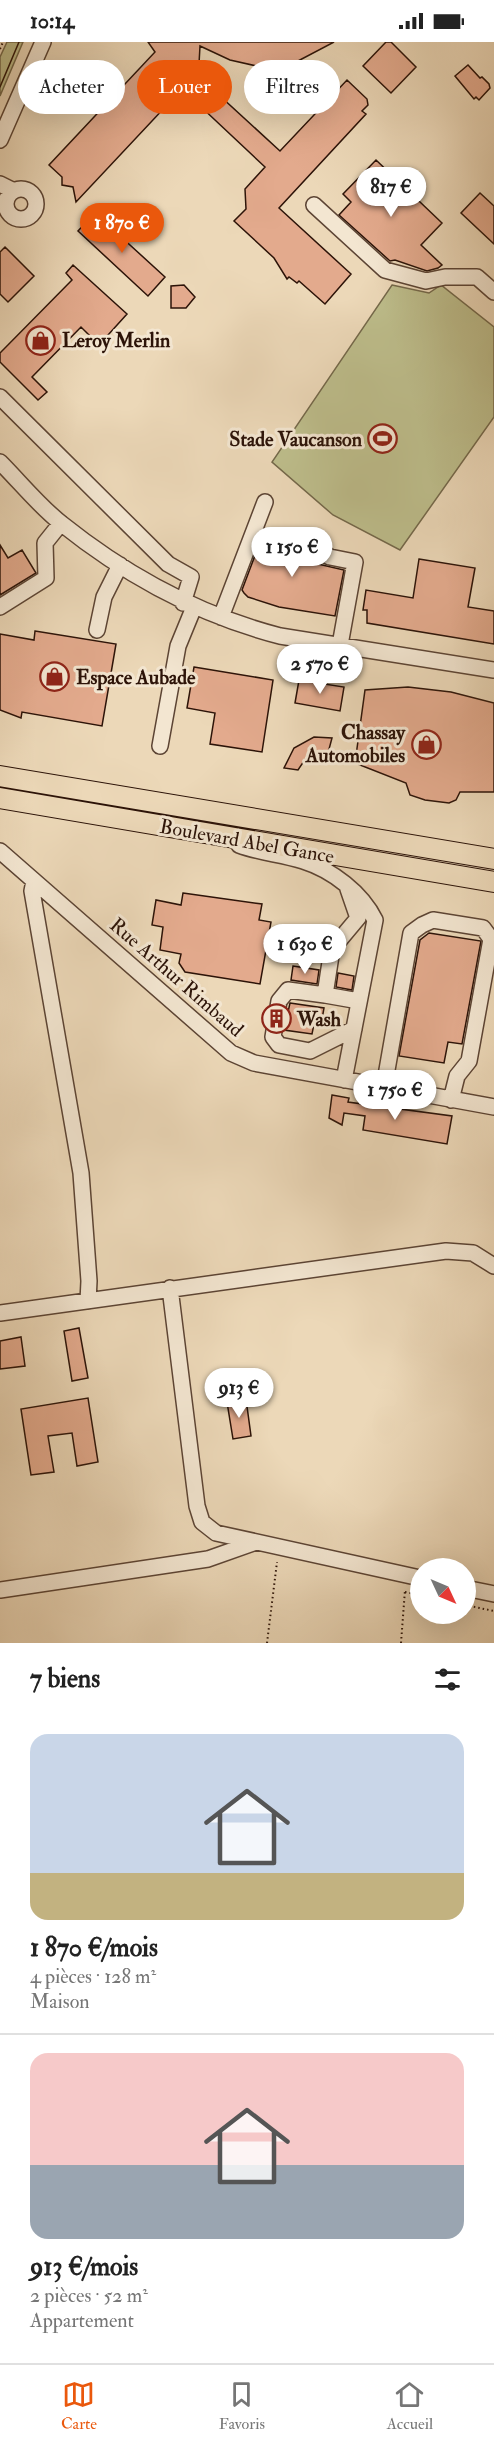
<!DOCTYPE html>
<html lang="fr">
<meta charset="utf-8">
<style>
:root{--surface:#fff;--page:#f6f6f6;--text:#222;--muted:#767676;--line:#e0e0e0;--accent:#ea580c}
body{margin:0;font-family:"IM FELL Double Pica",serif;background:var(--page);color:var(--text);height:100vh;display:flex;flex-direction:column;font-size:22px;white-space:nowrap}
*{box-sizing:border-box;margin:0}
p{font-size:20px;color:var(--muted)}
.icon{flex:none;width:33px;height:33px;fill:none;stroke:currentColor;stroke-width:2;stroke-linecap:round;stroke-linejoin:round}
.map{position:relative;height:1601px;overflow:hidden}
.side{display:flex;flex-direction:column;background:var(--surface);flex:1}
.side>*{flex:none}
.hud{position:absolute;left:18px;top:18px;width:459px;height:54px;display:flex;gap:12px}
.needle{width:39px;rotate:134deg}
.buttons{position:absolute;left:410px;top:1516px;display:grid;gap:12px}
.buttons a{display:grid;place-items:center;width:66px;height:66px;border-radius:50%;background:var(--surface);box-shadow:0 6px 24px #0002;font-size:30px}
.price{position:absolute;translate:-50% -51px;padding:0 14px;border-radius:21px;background:#fff;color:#222;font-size:20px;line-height:39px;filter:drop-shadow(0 2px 3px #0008)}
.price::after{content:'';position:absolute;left:50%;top:36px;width:18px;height:14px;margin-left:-9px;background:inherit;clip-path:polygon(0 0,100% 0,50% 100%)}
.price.current{background:var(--accent);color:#fff}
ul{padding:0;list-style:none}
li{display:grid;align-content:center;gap:12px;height:318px;padding:0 30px}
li+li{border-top:2px solid var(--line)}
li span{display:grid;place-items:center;height:186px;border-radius:18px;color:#555}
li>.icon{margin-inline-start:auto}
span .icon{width:108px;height:108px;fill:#fffc;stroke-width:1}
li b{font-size:26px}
h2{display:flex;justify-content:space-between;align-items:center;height:72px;padding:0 30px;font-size:26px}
.tag{padding:0 21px;border-radius:27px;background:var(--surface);box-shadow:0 6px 24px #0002;font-size:21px;line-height:54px}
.tag.current{background:var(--accent);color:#fff}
.status{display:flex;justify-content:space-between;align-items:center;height:42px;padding:0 30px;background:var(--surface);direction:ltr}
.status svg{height:16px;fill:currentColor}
.tab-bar{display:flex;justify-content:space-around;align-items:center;height:84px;border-top:2px solid var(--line);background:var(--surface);font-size:16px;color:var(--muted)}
.tab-bar a{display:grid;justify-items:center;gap:3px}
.tab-bar .current{color:var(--accent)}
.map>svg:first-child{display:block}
.green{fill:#bdbd8b;stroke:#74684a;stroke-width:1.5}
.building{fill:#e3aa8d;stroke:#2c1308;stroke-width:1.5}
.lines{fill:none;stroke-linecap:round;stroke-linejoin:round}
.minor-casing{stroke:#5c4434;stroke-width:18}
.major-casing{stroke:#2c1308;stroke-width:22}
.path{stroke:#2c1308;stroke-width:2;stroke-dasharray:1.5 3;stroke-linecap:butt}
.minor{stroke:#f3e6d1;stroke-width:15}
.major{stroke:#ecd8b8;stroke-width:20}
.tram{stroke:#2c1308;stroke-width:1.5}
.labels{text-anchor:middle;stroke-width:6;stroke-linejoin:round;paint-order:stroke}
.poi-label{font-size:20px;font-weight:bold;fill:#2c1308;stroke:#f3e6d1;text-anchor:start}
.street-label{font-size:20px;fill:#2c1308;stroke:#f3e6d1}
</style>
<div class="status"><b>10:14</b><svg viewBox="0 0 49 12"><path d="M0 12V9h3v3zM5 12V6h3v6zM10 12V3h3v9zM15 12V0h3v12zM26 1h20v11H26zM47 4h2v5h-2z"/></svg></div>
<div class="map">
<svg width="494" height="1601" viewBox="0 0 494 1601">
<rect width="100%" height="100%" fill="#ecd8b8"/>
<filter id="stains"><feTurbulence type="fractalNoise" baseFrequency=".00333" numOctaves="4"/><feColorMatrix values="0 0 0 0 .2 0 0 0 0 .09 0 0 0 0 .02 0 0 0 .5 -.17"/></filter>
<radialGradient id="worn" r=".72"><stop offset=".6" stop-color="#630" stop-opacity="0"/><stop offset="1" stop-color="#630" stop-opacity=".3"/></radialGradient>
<path class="green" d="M7,0H23L0,54V15Z
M392,243L429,251L441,243L494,285V375L400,508L333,473L272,420Z"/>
<path class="building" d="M148,0H334L298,19L261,25L230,18L200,4L199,22L195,31L280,109L347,38L367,57L368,63L362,69L366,72L279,166L351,232L325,262L299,239L297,241L289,235L287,237L274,216L234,179L246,167L245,147L265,125L182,47L76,160L73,145L62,143V135L49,123L155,10Z
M386,0H391L416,25L391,51L363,24Z
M468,23L480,36L482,35L489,42L490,46L479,58L476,55L474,57L455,34Z
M376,118L442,181L421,203L442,223L438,226L427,229L395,218L390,219L339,173L351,160L343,152Z
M480,151L494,164V202L461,171Z
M95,171L165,235L148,254L78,189Z
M5,205L34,234L8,260L0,252V210Z
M73,223L127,272L99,303L81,285L32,335L47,350L38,358L0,320V311L72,238L66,231Z
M184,243L195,255L186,266H171V244Z
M265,487L302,502L296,517L344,528L335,574L279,565L248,555L244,551L242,548Z
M0,503L8,516L22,508L36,531L0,553Z
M419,517L475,526L468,565L494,569V602L367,581V568H363L366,548L413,556Z
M35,589L116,602L102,684L22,670L21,676L0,668V592L34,598Z
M194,625L273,638L262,710L210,702L215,671L187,666Z
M299,638L344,645L340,669L295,661Z
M408,645L451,650L494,661V750H460L456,758L449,761L425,758L410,753L406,741L355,721L365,648Z
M314,695L332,696L328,711L317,710L308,713L298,728L284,726L294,706Z
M183,851L262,862L259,878L271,880L260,942L185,930L179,921L181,912L160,908L163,885L152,883L156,858L181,863Z
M429,891L481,899L462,1002L448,1000L444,1021L399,1014L420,898Z
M293,924L319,928L317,942L291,938Z
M338,931L354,934L352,948L336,945Z
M290,961L324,966L321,983L314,982L312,992L284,988Z
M332,1053L349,1056L348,1060L452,1074L447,1102L363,1088L365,1074L344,1071L342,1083L329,1076Z
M79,1286L88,1336L72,1339L64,1289Z
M21,1295L25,1324L0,1327V1299Z
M88,1356L98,1420L77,1424L72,1391L48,1394L54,1430L31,1433L21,1367Z
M246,1357L251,1394L233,1397L227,1360Z"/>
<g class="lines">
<defs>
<path id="minor" d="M0,98L43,0
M0,142L14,149
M6 162a15 15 0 1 1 30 0a15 15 0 1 1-30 0Z
M314,163L385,228L426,239L445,235H477L494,250
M0,355L168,522L191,535L183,561
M0,420C20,440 39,464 62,482C127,534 199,573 280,594L494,628
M313,506L330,515L355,520L340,603
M0,565L46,536L45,501L61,481
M221,575L265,460
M97,588L104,555L120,523
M160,704L178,604L194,565
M239,803C260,811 282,812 303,819C332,828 362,851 375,878L344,1038
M0,809L231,1011L254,1021L494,1065
M34,839L32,849L81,1131L89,1239L88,1259
M348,847L358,876L332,907L325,953L359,959
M325,953L288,948L279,959L273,995L279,1003L310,1009L354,987
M384,1045L411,891L422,883L433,878L483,886L491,897L469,1019L457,1034L451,1058
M170,1246L197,1464L202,1480L216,1491L420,1536
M0,1271L446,1209L473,1211L494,1224
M465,1546L494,1552
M0,1548L208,1517L256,1500"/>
<path id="major" d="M0,734L494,817
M0,756L494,840"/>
</defs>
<use href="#minor" class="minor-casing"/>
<use href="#major" class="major-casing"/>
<path class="path" d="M0,7L3,0
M405,1550L420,1553
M465,1563L494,1569
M267,1601L277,1520
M401,1601L405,1548"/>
<use href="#minor" class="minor"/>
<use href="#major" class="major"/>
<path class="tram" d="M0,45L19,0"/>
</g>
<defs>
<symbol id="shop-ring" viewBox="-11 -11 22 22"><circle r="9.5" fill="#f3e6d1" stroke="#8f2418" stroke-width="1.5"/><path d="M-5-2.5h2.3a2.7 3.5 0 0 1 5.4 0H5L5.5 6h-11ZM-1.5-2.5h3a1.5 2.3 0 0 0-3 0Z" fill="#8f2418"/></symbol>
<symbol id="stadium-ring" viewBox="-11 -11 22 22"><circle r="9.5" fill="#f3e6d1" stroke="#8f2418" stroke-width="1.5"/><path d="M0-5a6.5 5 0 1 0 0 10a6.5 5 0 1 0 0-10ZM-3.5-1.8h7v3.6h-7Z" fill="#8f2418"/></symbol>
<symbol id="building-ring" viewBox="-11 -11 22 22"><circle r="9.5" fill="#f3e6d1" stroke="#8f2418" stroke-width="1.5"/><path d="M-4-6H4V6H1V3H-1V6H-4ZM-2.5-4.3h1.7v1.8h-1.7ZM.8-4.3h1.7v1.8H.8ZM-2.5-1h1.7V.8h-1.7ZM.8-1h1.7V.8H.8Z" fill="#8f2418"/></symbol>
</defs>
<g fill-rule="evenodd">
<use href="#shop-ring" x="24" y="282" width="33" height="33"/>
<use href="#stadium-ring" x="366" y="380" width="33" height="33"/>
<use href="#shop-ring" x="38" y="618" width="33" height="33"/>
<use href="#shop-ring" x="410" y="686" width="33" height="33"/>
<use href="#building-ring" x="260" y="960" width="33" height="33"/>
</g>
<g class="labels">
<g class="poi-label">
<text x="62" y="305">Leroy Merlin</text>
<text x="362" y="404" text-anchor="end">Stade Vaucanson</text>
<text x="76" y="642">Espace Aubade</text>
<text x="405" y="697" text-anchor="end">Chassay<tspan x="405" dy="23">Automobiles</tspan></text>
<text x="297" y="984">Wash</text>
</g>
<g class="street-label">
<text transform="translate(247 799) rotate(10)" y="7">Boulevard Abel Gance</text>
<text transform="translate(177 935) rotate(41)" y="7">Rue Arthur Rimbaud</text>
</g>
</g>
<rect width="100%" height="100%" filter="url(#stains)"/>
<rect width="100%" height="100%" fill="url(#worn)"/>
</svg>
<div class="buttons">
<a><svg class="needle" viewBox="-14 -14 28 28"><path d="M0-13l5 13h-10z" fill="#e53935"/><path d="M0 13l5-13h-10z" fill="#767676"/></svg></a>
</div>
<b class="price" style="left:391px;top:176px">817 €</b>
<b class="price current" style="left:122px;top:212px">1 870 €</b>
<b class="price" style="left:292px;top:536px">1 150 €</b>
<b class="price" style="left:320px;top:653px">2 570 €</b>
<b class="price" style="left:305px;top:933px">1 630 €</b>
<b class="price" style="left:395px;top:1079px">1 750 €</b>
<b class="price" style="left:239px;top:1377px">913 €</b>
<div class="hud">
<a class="tag">Acheter</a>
<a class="tag current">Louer</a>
<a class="tag">Filtres</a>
</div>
</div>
<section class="side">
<h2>7 biens<svg class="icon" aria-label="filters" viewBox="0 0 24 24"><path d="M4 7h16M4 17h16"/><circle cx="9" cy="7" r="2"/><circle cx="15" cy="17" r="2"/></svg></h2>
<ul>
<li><span style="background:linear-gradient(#c9d6e8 75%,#c2b280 0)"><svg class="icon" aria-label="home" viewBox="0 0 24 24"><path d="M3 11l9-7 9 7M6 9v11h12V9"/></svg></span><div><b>1 870 €/mois</b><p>4 pièces · 128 m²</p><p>Maison</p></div></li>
<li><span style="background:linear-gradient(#f6c9c9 60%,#9aa5b1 0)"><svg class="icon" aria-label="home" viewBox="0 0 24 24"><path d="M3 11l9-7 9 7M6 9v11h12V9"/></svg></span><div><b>913 €/mois</b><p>2 pièces · 52 m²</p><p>Appartement</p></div></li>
</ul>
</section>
<nav class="tab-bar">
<a class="current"><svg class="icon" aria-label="map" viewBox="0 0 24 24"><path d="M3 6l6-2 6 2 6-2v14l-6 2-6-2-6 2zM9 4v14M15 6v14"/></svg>Carte</a>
<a><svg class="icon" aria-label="saved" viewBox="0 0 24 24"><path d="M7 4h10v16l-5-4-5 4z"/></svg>Favoris</a>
<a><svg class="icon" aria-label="home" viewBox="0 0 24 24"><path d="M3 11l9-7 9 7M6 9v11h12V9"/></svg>Accueil</a>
</nav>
